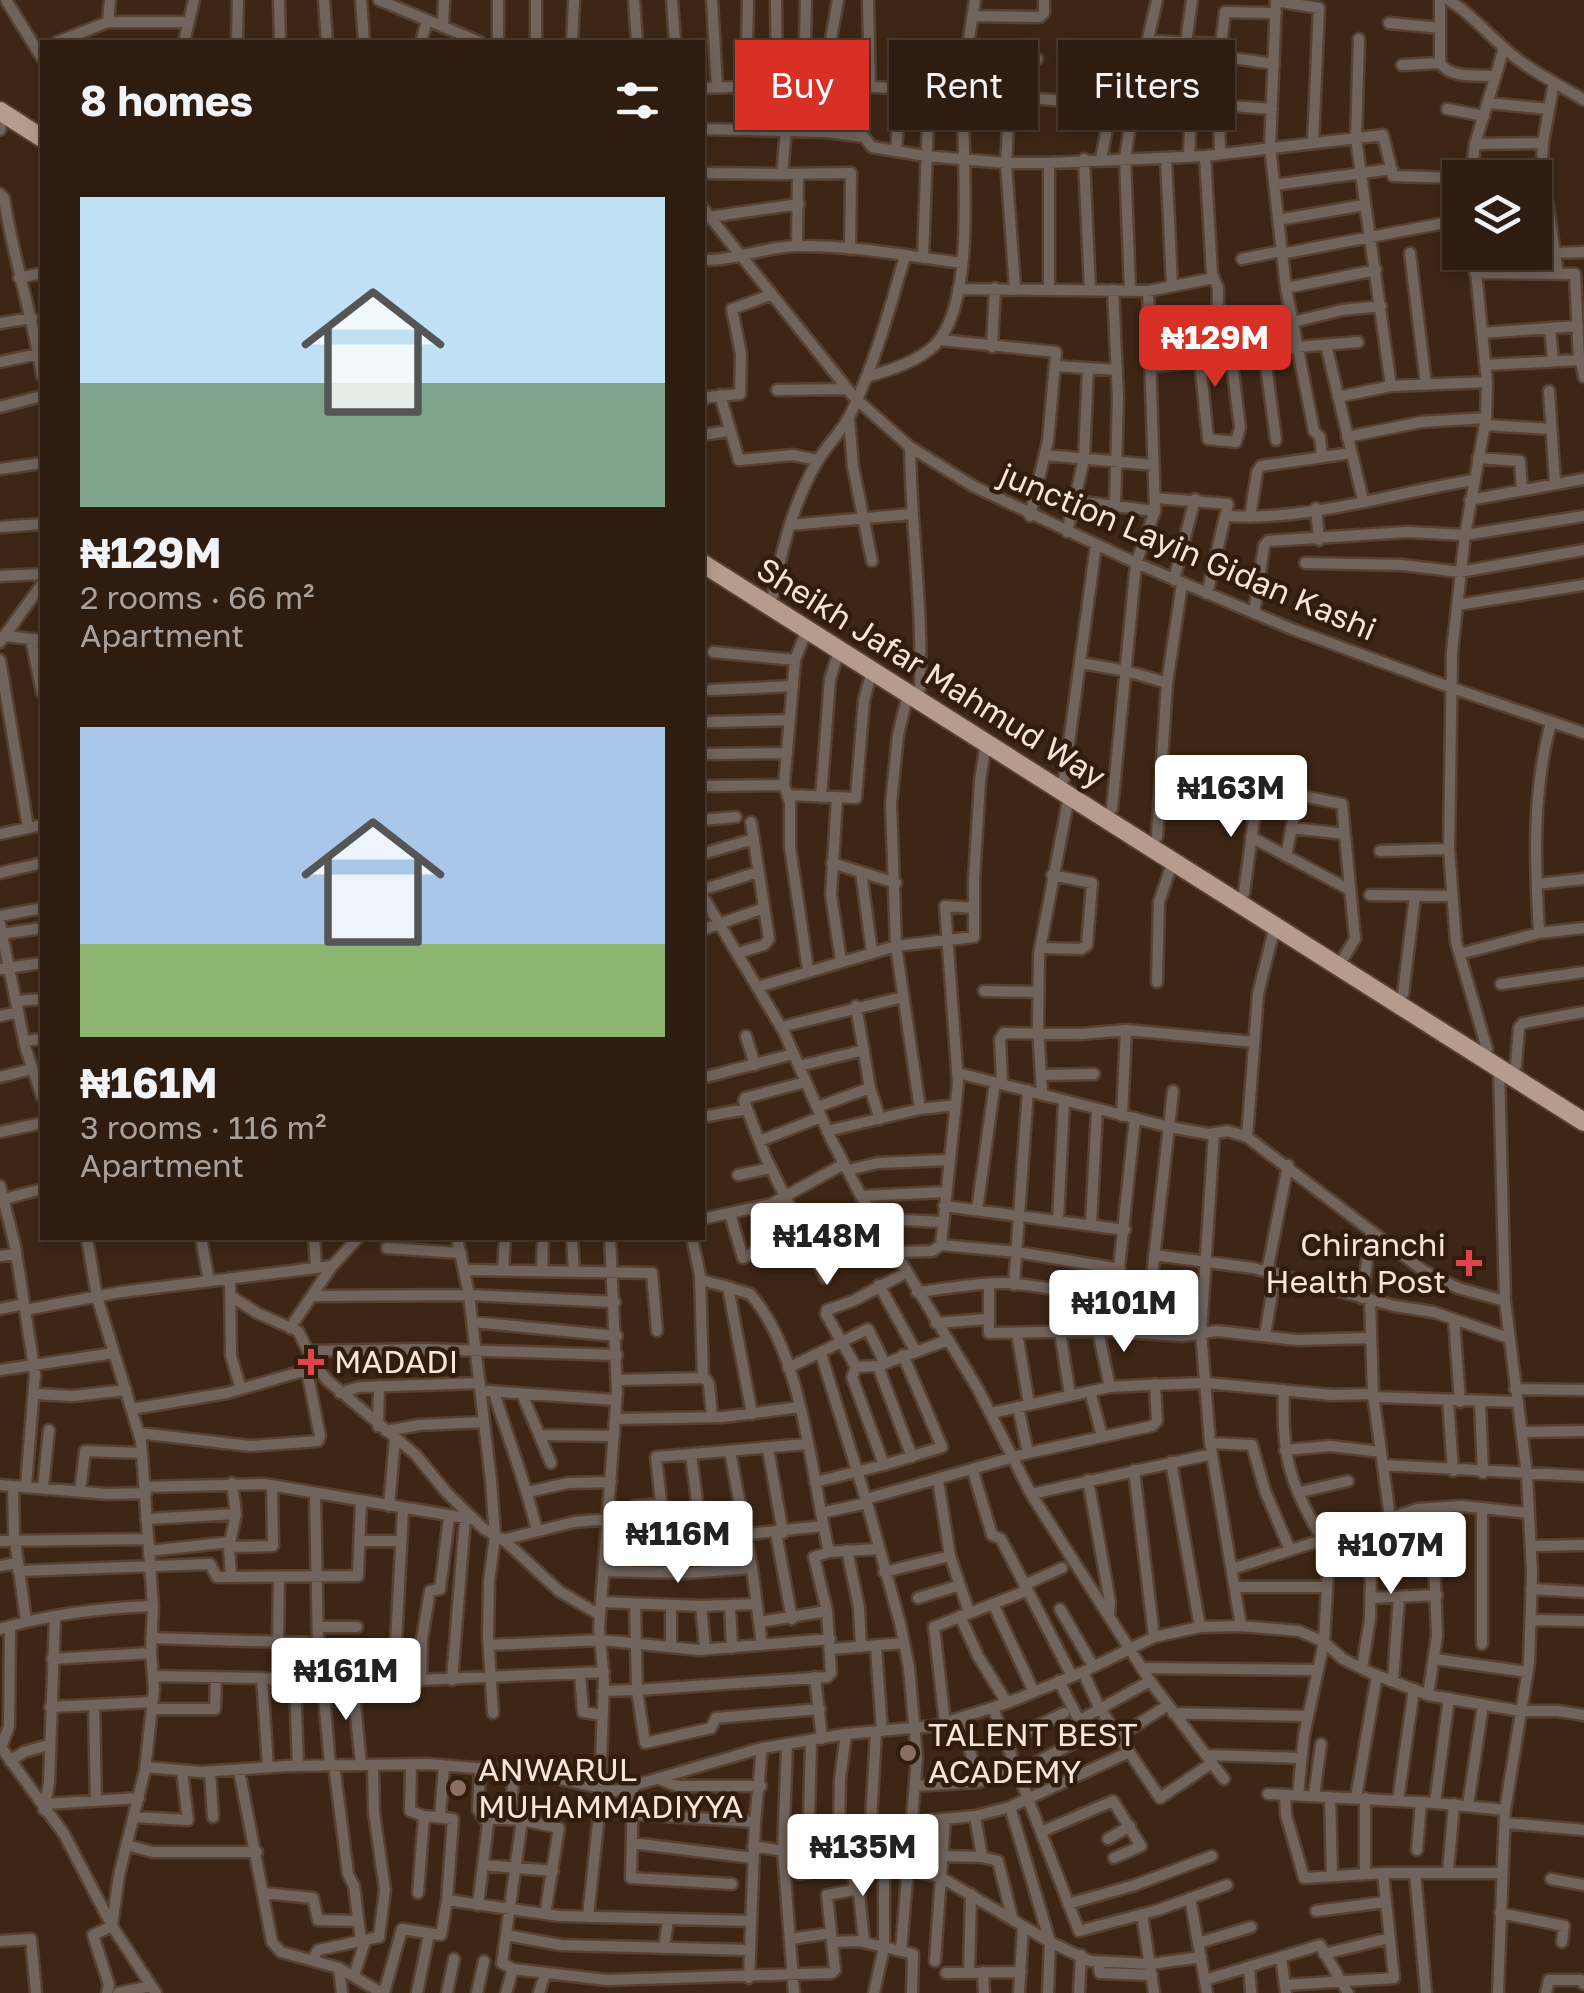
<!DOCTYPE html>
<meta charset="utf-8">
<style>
:root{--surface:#2e1c10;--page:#3a291e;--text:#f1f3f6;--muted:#a7a19f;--line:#493a30;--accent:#d93025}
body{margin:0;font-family:"Golos Text",sans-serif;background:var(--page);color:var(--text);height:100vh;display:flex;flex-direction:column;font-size:38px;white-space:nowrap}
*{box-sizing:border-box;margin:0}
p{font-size:32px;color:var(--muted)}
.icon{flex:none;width:55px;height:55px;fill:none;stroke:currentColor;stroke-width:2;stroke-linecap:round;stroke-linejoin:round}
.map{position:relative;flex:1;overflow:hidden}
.sheet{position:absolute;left:40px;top:40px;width:665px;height:1200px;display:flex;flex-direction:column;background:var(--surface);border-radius:0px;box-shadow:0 5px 15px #0003,0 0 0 2px var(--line)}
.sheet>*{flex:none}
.hud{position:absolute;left:735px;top:40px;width:698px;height:90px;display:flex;gap:20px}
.controls{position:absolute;left:1442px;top:160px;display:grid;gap:20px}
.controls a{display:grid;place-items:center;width:110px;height:110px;border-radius:0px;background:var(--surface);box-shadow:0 5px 15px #0003,0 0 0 2px var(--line);font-size:50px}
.price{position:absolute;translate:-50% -85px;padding:0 22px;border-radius:10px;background:#fff;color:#222;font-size:32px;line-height:65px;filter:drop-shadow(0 2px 5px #0008)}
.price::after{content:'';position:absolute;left:50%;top:60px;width:30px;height:22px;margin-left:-15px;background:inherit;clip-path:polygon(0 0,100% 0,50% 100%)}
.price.active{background:var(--accent);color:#fff}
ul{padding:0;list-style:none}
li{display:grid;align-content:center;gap:20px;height:530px;padding:0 40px}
li span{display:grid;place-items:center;height:310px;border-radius:0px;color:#555}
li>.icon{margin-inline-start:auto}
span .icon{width:180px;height:180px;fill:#fffc;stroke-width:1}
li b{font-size:42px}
h2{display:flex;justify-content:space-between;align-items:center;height:120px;padding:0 40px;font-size:42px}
.pill{padding:0 35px;border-radius:0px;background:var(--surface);box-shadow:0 5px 15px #0003,0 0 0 2px var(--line);font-size:35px;line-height:90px}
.pill.active{background:var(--accent);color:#fff}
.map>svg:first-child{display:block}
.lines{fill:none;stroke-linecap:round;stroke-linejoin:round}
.street-casing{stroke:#574131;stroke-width:15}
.primary-casing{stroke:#574131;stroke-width:22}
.street{stroke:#71645d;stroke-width:10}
.primary{stroke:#b69c8c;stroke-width:18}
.health-dot{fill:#e0444e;stroke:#321c0b;stroke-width:4}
.education-dot{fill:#8d6e63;stroke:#321c0b;stroke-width:4}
.labels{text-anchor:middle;stroke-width:9;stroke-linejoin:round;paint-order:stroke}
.street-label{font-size:32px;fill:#f5e5db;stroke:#321c0b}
.poi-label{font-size:32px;fill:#f5e5db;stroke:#321c0b;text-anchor:start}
</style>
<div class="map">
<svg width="1584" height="1993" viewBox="0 0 1584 1993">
<rect width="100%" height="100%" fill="#3d2615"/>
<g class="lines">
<defs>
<path id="street" d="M6,0L42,58
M279,0L280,42
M324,0L327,42
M361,0L364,42
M379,0L480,42
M634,0L637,42
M672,0L675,42
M712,0L717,87
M776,0L777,86
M868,0L870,86
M1276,0L1270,147L1286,288L1314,431L1320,437L1322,457
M1440,0V63C1451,79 1477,75 1496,76
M1449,0C1471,14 1484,30 1503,47C1526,69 1557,83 1584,100
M1276,1L1319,8L1313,142
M973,16L1040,17L1044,13V0
M108,22L110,0
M1389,23L1440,28
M443,27L444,0
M1359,39L1356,139L1391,386
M1148,41L1221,44
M57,42L108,22H189
M184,42L194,0
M237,42L238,0
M421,42L427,20
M498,42V0
M536,42V0
M572,42L574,1
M1186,42L1192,0
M1219,56L1274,64
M966,58L1037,59
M1402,65L1440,63
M1554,82L1543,143L1542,166L1558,274
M804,85L806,0
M746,87L748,0
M702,88L834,84L1081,102
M1135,94L1218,105L1272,109
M1010,97L1006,163L1015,288
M1488,103L1548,109
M1447,109L1484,116
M702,129L827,132L864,137L872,147L926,156L1006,163H1049L1205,156L1383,135L1393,176L1460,178
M0,130L1,124
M827,132L834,84L831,39L838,0
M1475,144L1543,143
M896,151L901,89
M1220,153L1218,67L1225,12L1276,13
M1205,156L1212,274L1218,288L1217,359
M1189,157L1191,102
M1166,158L1172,285
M1084,159L1090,290
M1101,159L1111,107L1115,104L1133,108
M1049,163V288
M702,173L782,174L786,130
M782,174L851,173L850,249
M1471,178L1475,144L1504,48
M1274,185L1392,169
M0,194L4,198C13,259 33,316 42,376
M702,207L854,397L910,447L973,486L1136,563L1292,629L1452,688L1584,733
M709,217L799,204
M1278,220L1364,205
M797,246L798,175
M1474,252L1487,382L1486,418L1465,535L1452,652L1449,849L1456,942L1487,1049
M1410,253L1426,384
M1555,253L1584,252
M1281,254L1460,220
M923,258L929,92
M1242,259L1281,251
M702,260C734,261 764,247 796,246C851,245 908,256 962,263
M1475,273L1575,274L1579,360L1485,365
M19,278L42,273
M1286,288L1376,270
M958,289L1148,291L1214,278
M1113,290L1118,398L1115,505
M1130,290L1125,158L1135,94L1157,0
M1293,322L1342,310L1381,306
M0,323L32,318
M1550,328L1553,361
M1482,333L1578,326
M940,340L1056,352L1048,441L1030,516
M1326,345L1363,500
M992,347L995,288
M1264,350L1276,440
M1580,357L1584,377
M1200,361L1208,439L1236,442L1240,428L1231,355
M0,362L39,354
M1056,366L1117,370
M1152,367L1217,359L1238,352L1358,342
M866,377C889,371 925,360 940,339C978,287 960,155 964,91C965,60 970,30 975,0
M777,390L847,389
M1549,391L1555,483
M720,395L739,460L793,455L817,460
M1338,397L1391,386L1487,382
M702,401L707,397L740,394L741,354L732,309L770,295
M0,407L42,396
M849,419L853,467L872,561
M1485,425L1551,429
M702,435L729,431
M1347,437L1421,422L1486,418
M910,447C911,527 923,608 920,688
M1045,455L1154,465
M1478,458L1520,461L1522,490
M0,469L42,463
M1155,498L1228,504L1207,594
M1470,500L1584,479
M1076,501L1155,511
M1316,508L1319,540
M1227,516C1308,521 1393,493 1473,480
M1250,517L1257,472L1261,466L1351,453
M790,525L911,514
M0,527L42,524
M1067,532L1084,459L1088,368
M1305,563L1402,565L1460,572L1584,550
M0,576L42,574
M1174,580L1195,499
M773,595C782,549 793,503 817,462C827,444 843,431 852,411C875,362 890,308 905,256
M1457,605L1584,585
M1254,613L1264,546L1268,541L1407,532L1465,535L1584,516
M807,630L795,660L784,785L790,802V847L808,970
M4,636L42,640
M31,639L42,693
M0,642L42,584
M713,652L795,660
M0,660L28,827
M1081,663L1127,671L1167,683
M710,690L793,686
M908,694L898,735L891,803L896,946L920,1109
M709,722L790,720
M707,754L787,753
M1064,779L1096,545
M707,786L784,785
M789,795L856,798L864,700L872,671
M1298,795L1342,804L1355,939L1344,957
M821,797L830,679L839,651
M837,799L831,895L841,961
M1112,809L1136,563L1155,511L1148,291
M702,820L736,817
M1291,828L1345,834
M0,834L42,825
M1157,837L1167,683L1182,584
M1251,837L1350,890
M1380,851L1449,849
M702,854L754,839
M832,863L896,883
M861,872L872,952
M0,873L42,863
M1537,884L1584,879
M702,890L758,872
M1244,893L1258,790L1298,795L1286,856
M702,895L784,1032L831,1139L861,1196L978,1389L1031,1494L1150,1681L1224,1779
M1370,895L1450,896
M0,916L42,908
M0,924L25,1046L42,1097
M702,930L764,908
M1539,933C1535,861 1532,792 1551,722
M0,934L42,928
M1040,948L1081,949L1087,945L1092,883L1052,875
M738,953L764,945L769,939L751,822
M1460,954L1539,933L1584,928
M0,969L42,963
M1157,982L1159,902L1173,861
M1501,984L1584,972
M758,987L896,946L974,937V880L980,781L986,743
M984,991L1038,992
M1403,994L1415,896
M16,1001L42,999
M856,1006L870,1088L880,1119
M0,1016L18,1012
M781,1027L903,997
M746,1036L755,1065
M24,1041L42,1039
M799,1066L864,1050
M1516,1066L1519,1028L1523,1023L1584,1012
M958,1073L1169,1127L1209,1134L1228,1131L1247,1137L1424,1271L1458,1288L1505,1301
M1041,1075L1094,1074
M0,1077L32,1069
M702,1078L793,1054
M806,1082L745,1098L744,1101L765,1156L825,1278
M1002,1083L1000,1039L1004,1033L1081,1034L1126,1030L1254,1042
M1042,1093L1038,1028L1039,954L1069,796
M817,1107L870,1088
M1122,1116L1126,1030
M702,1117L747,1109
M827,1131L920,1109L956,1105
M0,1132L42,1123
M1214,1133L1201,1332L1210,1443L1241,1626
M1247,1137L1258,994L1275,926
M760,1141L821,1117
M848,1170L878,1163L948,1160
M738,1175L771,1168
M0,1186L15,1246L35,1374L26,1486
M861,1196L945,1192
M1,1200L42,1189
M944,1206L1125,1230
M977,1210L995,1082
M730,1214L743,1258L800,1228
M702,1219L771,1204L844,1164
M902,1220L942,1222
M1058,1220L1064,1101
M1091,1224L1097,1110
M87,1238L97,1297L141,1441L153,1606L151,1653L154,1689L145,1770L119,1875L112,1926L93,1935L109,1985L107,1993
M201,1238L209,1281
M314,1238L316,1267
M457,1238L469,1295L491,1481L495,1536L489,1581L488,1636L493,1713
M572,1238L574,1272
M692,1238L700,1275L703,1378
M941,1245L958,1083L945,906L974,908
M387,1248L461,1253
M896,1252L932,1251L941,1245L1017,1252L1120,1269
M1154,1255L1253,1268L1395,1306L1433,1312L1509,1338
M0,1256L16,1254
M816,1260L881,1226
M464,1270L652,1273L657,1331
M503,1270L505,1238
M542,1270L543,1238
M1267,1272L1288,1165
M230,1278L231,1356L241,1389
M701,1280L728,1287L752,1414
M879,1285L916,1352
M989,1285V1333L1110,1331L1182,1336L1217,1331L1297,1340L1371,1338
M1014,1285L1028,1090
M728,1287L750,1294C803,1353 811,1475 829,1552
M917,1292C945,1289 974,1283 1002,1283C1051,1284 1101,1305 1150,1294L1173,1091
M231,1296L257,1313L298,1331L316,1367L328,1381L416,1455L447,1493L484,1529L505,1541L559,1591L600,1615
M312,1296L469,1295L615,1302
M1116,1296L1135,1118
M1362,1298L1371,1232
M1370,1300L1373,1394L1390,1517
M0,1309L24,1304
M25,1310L121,1292L332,1266
M1454,1320L1460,1402
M473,1322L617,1336
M936,1323L987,1319
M290,1328L332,1266L358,1238
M1098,1331L1110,1387
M1060,1332L1070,1395
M1017,1333L1029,1404
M1265,1335L1275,1275
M309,1351L424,1349L617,1355
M821,1354L867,1503L900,1623L909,1668L917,1758L901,1951
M878,1366L912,1457
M856,1367L878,1366L948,1340
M788,1368L868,1329L884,1362
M0,1370L114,1353
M617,1380L705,1378L709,1384L712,1417
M1515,1389L1584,1390
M1284,1390C1281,1453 1289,1484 1322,1538
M488,1391L616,1400
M1090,1391L1102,1436
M494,1392C508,1439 526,1483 537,1531
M340,1393L359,1387L480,1383
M35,1394L73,1396L126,1390
M522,1394L551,1463
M1374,1397L1518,1402
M1448,1401L1453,1471
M1480,1403L1483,1473
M1018,1407L1028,1453
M132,1409L227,1393L310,1369
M991,1413L1110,1387L1148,1385L1207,1383L1332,1395L1373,1394
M615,1419L723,1417L800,1407
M378,1426L379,1386
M386,1431L419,1425L484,1422
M1523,1432L1584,1431
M139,1433L250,1446L318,1441L320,1436L307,1371
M540,1435L614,1436
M1210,1443L1252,1445L1265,1491L1290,1550
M768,1449L783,1533
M1285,1450L1330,1446L1381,1452
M730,1452L752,1568L762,1645
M691,1455L702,1539
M1171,1462L1200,1627
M884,1465L852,1377L856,1367L826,1314L827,1310L853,1301L907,1272
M1383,1465L1584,1476
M1134,1470L1154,1637
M973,1471L992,1535L1001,1539L1072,1676
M938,1480L950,1556L969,1612
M1088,1480L1110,1602L1109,1615
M815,1482L884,1465L942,1447L903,1355
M0,1485L108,1494L146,1493
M13,1486L14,1533L26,1621
M145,1487L264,1484L472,1519
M43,1488L49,1430
M80,1492L85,1451L142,1453
M528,1492L568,1483L611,1482
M1300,1492L1348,1481
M1031,1494L1212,1454
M866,1499L1028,1453L1152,1426L1157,1421L1155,1384
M389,1506L395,1438
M635,1506L659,1504
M403,1509L394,1681L604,1672
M821,1513L867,1503
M146,1519L236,1514
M776,1533L792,1619
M608,1538L702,1539L823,1526
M502,1540L574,1522L609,1519
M0,1541L148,1539
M361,1541H401
M1531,1546L1584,1545
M229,1547L273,1546L272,1486
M847,1550L859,1608L861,1647
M149,1551L230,1542
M1372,1560L1435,1555
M0,1566L17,1563
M1232,1569L1418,1509L1462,1506L1528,1513
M18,1571L210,1564L217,1577L358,1576L361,1502
M604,1571L687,1573L752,1568
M884,1572L950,1556
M669,1573L656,1457L807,1444
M231,1577L229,1547L236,1514L232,1483
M1024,1585L1062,1568
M1235,1587H1325
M1531,1589L1584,1592
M918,1598L960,1585
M1371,1598L1437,1595
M601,1602L701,1606L756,1604
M635,1604L637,1690L827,1677L831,1673L827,1611L814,1557L829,1552L878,1549
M671,1606V1647
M701,1606L705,1649
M730,1606L732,1648
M994,1606L1033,1690
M1060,1609L1093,1666
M960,1616L978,1656L1007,1703
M1531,1620L1584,1621
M760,1622L827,1611
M318,1627H357
M0,1629C49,1614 102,1608 153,1606
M151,1638L318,1643L315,1495
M278,1642L279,1577
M1482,1644V1508
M489,1645L601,1640L699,1650L830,1639
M876,1647L882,1731
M831,1649L904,1643
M52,1659L151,1653
M1435,1659L1527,1672
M1142,1668L1317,1670
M1362,1668L1370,1619L1372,1522
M1083,1672L1099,1707L1160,1798L1212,1763
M580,1673L583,1712L603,1715
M153,1676L258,1678L353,1684L361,1765
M815,1677L822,1739
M262,1678L268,1767
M452,1680L465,1519
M421,1681L422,1639L430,1591L440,1589L449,1518
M1393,1681L1399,1597
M295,1683L298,1766
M301,1683L303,1644
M323,1684L330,1765
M603,1691L637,1690L645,1743L711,1728L716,1718L820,1709
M1428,1695L1437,1636L1432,1508
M94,1705L96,1801
M50,1707L152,1702
M993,1708L1079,1931L1158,1910L1227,1885
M152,1709H215L216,1677
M1173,1713L1308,1716
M1080,1720L1150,1681
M945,1723L934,1627L1026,1591
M846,1734L840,1779L839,1830L844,1834H874
M1118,1737L1168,1705
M1006,1741L1064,1713
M787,1745L783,1851L794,1993
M0,1746L64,1834L112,1926L156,1993
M1,1748L9,1726L10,1626
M1206,1755L1300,1758
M10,1761L24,1752L48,1745
M334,1765L348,1874L354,1886L361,1941
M411,1765L410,1811L424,1816L418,1893
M146,1767L200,1772L288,1766L428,1764L532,1773L615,1791L762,1748L846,1734L934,1726L1007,1703L1083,1672L1154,1637L1200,1627L1241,1626L1299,1631L1324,1642L1343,1659L1371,1673L1428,1695L1520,1711H1558L1584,1715
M239,1770L272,1942L281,1952L339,1968L382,1993
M210,1771L213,1817
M659,1779L677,1786H761
M978,1782L1020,1771L1087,1736L1059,1681
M915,1786L978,1782L962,1719
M633,1788L631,1878L732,1884
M1268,1794L1435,1803L1505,1810
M1285,1795L1286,1815L1304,1878L1383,1873H1501
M1298,1795L1304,1735L1324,1642L1330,1535
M1314,1796L1321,1744
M1330,1797L1332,1876
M1356,1798L1377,1675
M1398,1800L1414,1689
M1435,1803L1449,1698
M45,1804L139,1798
M1468,1805L1483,1705
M1010,1807L1050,1942L1048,1993
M44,1810L49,1783L55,1617
M632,1814L755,1822
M975,1816L982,1857
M134,1817L188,1820L182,1771
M440,1817L444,1766
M484,1818L522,1820L559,1828L545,1914
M510,1819L514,1772
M522,1820L502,1963L513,1969L607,1980L832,1973L835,1970L827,1895L854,1890
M912,1822L975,1816L1010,1807L1127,1753
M1506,1823L1584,1830
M1043,1831L1113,1801L1141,1846L1114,1858
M854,1834V1890L859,1893L864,1942
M1108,1839L1130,1826
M632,1843L753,1858
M127,1845L153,1852H257
M753,1846L783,1851
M1417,1850L1421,1802
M943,1856L982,1857L998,1861L1012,1917
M483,1865L553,1871
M908,1869L942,1878L1050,1942L1090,1961L1151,1964L1201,1957
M1448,1871L1454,1804
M1415,1873L1426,1993
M800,1874L816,1871L818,1867L809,1816L811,1741
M1365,1874V1798
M1551,1879L1584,1885
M264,1893L313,1898L318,1920L358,1921
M1190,1898L1207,1993
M447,1900L560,1916L751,1921
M1068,1904L1135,1885L1212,1856
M478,1905L488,1824L478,1810L480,1768
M1316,1911L1385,1902
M1500,1913L1564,1926L1562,1942
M1142,1914L1154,1993
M588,1917L599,1814L604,1681L599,1628L617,1392L610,1238
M506,1935L561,1945L749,1950
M790,1939L831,1933
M0,1941L31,1939L36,1993
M832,1942L859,1941L913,1954L912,1993
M1198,1943L1251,1927
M664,1948L668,1919
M1324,1954L1389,1938
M1281,1957L1286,1993
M312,1960L318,1950L379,1937L385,1890L374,1813L373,1765
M935,1961L945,1819
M1098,1962L1100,1973L1152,1975
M1249,1967L1251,1993
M339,1968L342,1993
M969,1972L971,1894
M983,1972L984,1993
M946,1973L1021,1972
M354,1976L365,1941
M749,1978L755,1822L762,1748
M1205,1980L1320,1945L1348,1993
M1285,1985L1394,1978L1383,1873
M118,1993L151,1986
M384,1993L402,1929L441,1935L447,1900L453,1819L424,1816
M417,1993L429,1934
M447,1993L454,1959
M477,1993L484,1961
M506,1993L513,1969
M539,1993L545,1974
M874,1993L884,1947V1844L883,1838L874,1834L871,1820L876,1732
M1019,1993L1023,1926
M1079,1993L1081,1955
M1498,1993L1505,1810L1529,1663L1532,1573L1527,1475L1505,1301L1499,1069
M1546,1993L1549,1980H1581L1584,1984"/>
<path id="primary" d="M0,111L42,138
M702,563L1584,1122"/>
</defs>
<use href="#street" class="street-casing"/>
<use href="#primary" class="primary-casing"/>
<use href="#street" class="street"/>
<use href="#primary" class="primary"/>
</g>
<g class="health-dot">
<path d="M1464 1248h10v10h10v10h-10v10h-10v-10h-10v-10h10z"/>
<path d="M306 1347h10v10h10v10h-10v10h-10v-10h-10v-10h10z"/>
</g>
<g class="education-dot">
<circle cx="908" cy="1753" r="10"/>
<circle cx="458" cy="1788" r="10"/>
</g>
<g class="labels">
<g class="street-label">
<text transform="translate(1188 552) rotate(23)" y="11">junction Layin Gidan Kashi</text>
<text transform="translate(931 673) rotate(32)" y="11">Sheikh Jafar Mahmud Way</text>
</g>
<g class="poi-label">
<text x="1446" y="1256" text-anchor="end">Chiranchi<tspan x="1446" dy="37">Health Post</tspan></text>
<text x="334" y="1373">MADADI</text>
<text x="928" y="1746">TALENT BEST<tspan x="928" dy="37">ACADEMY</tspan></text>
<text x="478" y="1781">ANWARUL<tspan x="478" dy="37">MUHAMMADIYYA</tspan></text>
</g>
</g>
</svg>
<div class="controls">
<a><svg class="icon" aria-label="layers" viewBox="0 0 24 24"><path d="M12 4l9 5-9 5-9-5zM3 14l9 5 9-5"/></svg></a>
</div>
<b class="price active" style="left:1215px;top:390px">₦129M</b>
<b class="price" style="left:1231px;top:840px">₦163M</b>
<b class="price" style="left:827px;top:1288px">₦148M</b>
<b class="price" style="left:1124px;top:1355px">₦101M</b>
<b class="price" style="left:678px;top:1586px">₦116M</b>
<b class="price" style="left:1391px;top:1597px">₦107M</b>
<b class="price" style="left:346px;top:1723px">₦161M</b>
<b class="price" style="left:863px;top:1899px">₦135M</b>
<div class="hud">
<a class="pill active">Buy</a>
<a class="pill">Rent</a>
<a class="pill">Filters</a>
</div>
<section class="sheet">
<h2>8 homes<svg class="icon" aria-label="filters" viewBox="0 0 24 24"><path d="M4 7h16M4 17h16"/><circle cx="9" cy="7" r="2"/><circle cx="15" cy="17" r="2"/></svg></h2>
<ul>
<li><span style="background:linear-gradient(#bfe0f5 60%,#7fa58c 0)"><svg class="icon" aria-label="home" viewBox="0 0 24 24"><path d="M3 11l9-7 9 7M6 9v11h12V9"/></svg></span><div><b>₦129M</b><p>2 rooms · 66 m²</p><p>Apartment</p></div></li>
<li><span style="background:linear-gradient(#a9c7e8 70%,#8fb573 0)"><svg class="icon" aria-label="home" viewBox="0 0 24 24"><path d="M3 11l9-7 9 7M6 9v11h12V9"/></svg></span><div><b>₦161M</b><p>3 rooms · 116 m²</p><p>Apartment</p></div></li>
</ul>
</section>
</div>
